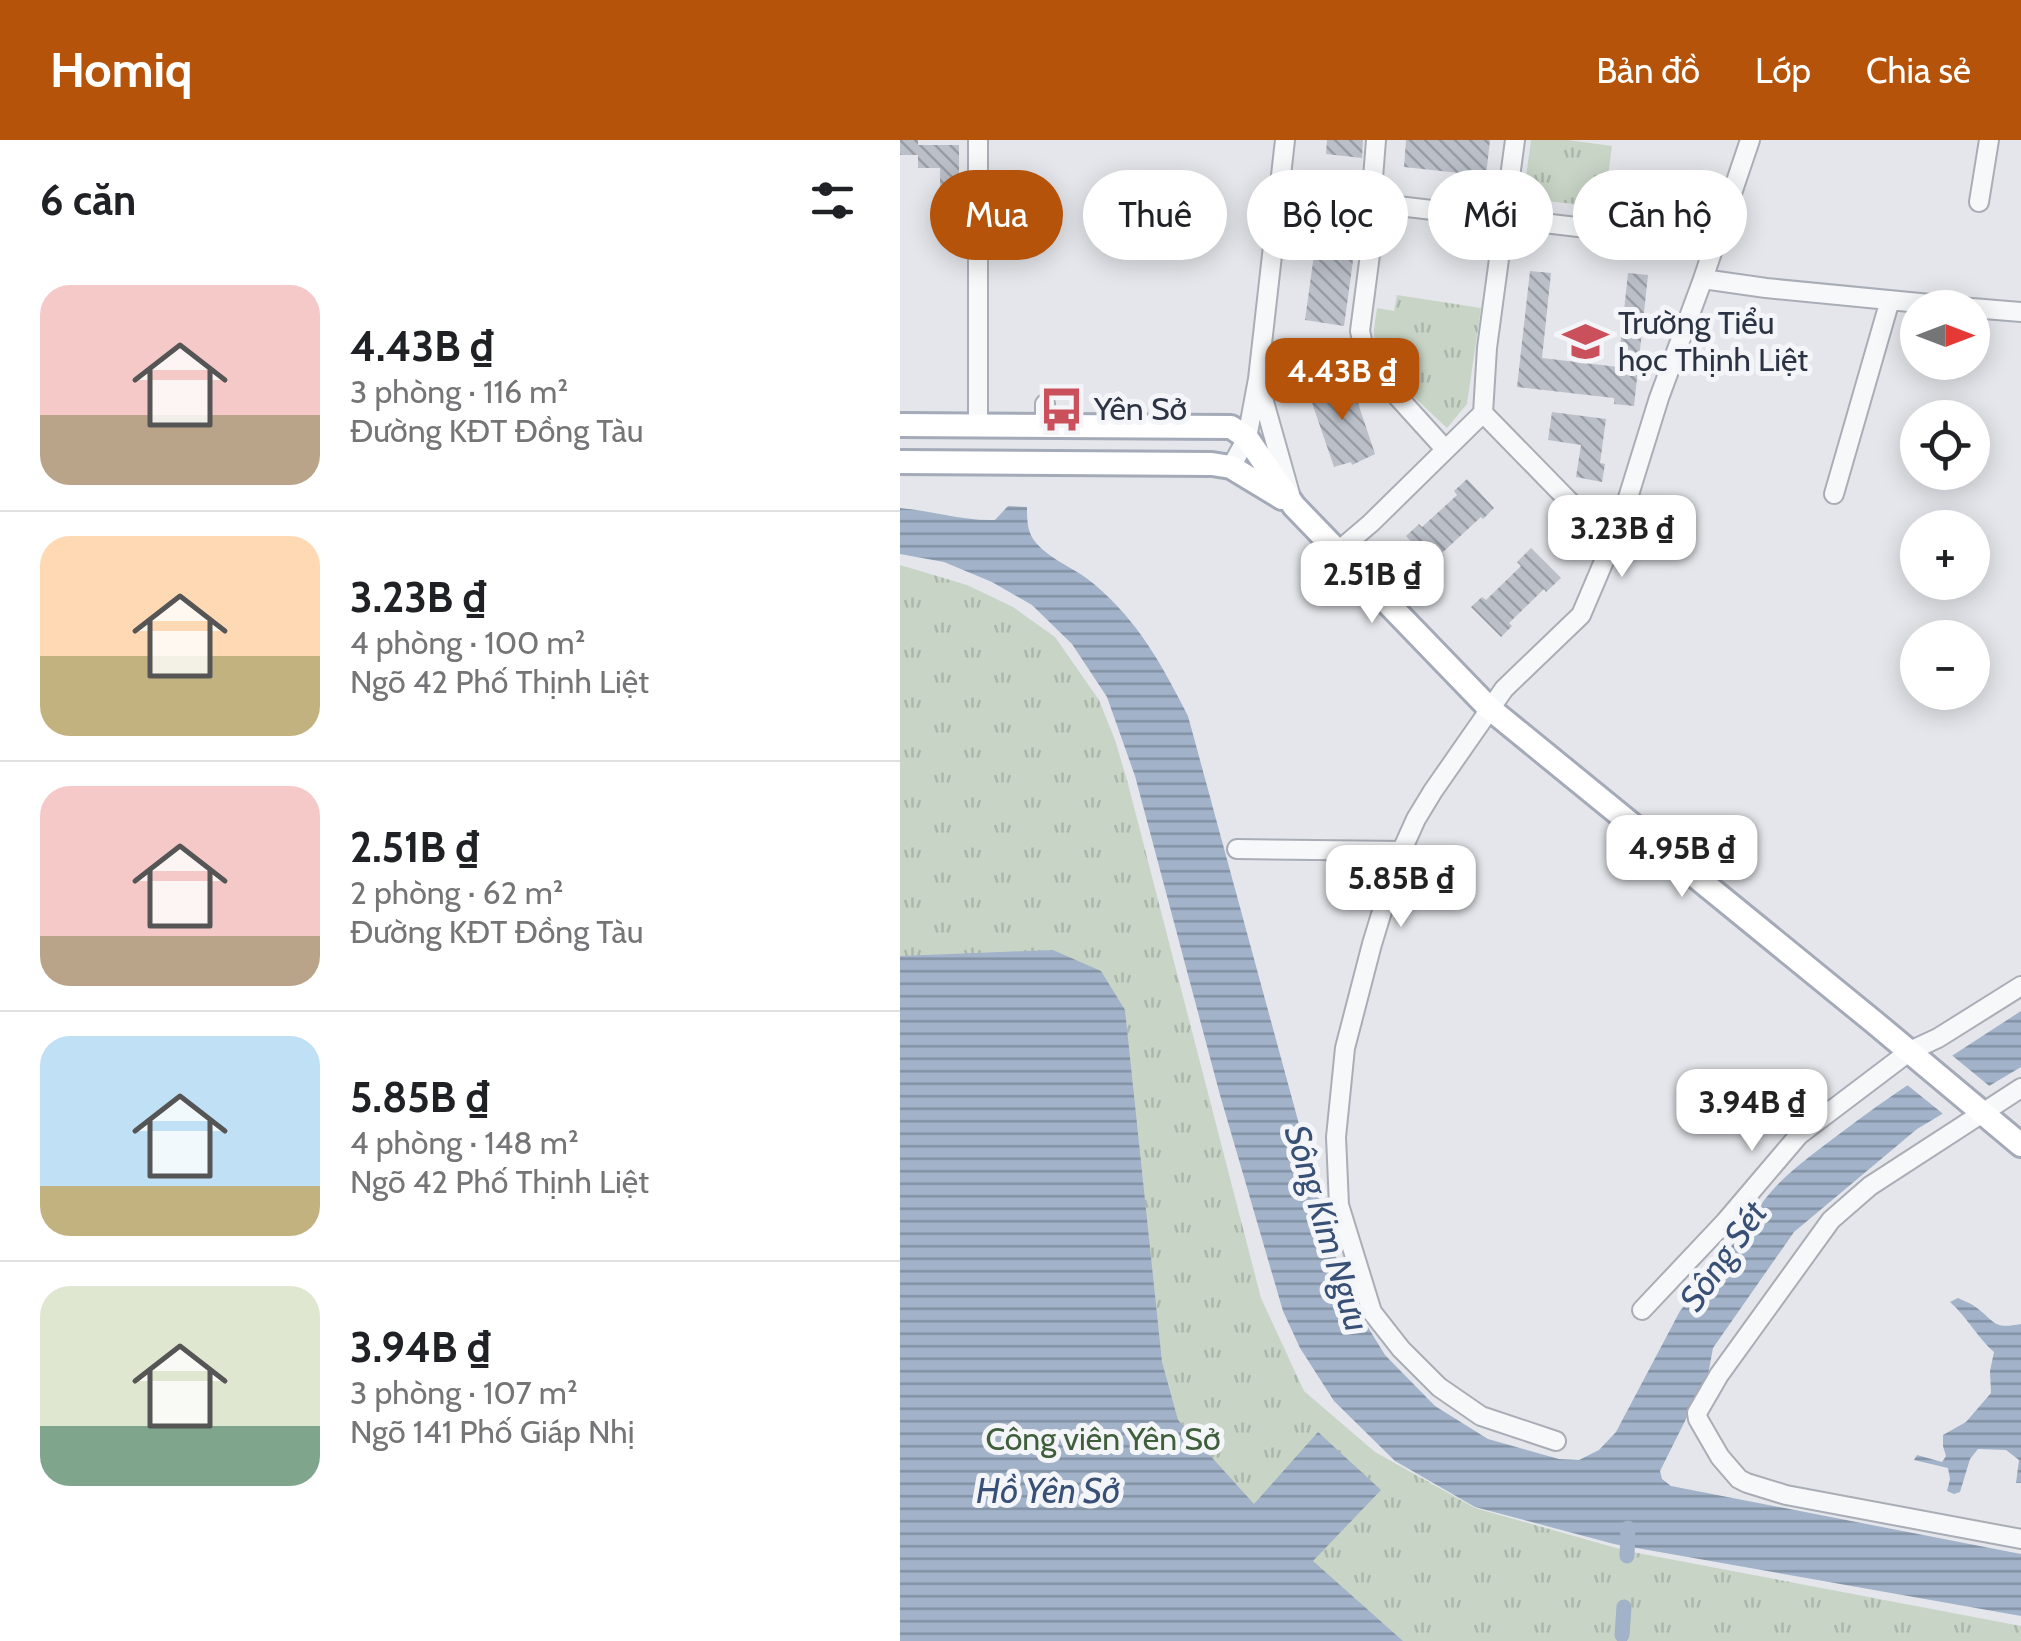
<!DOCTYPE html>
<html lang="vi">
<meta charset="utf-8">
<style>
:root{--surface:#fff;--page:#f2f2f2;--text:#202124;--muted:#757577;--line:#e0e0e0;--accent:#b45309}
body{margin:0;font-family:Cabin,sans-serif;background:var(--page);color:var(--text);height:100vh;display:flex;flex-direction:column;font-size:38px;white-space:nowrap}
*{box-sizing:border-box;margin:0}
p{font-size:32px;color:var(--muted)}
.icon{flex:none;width:55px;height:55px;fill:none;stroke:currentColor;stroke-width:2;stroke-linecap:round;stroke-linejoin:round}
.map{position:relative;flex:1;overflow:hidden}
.details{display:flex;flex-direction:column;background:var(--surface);width:900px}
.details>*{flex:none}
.top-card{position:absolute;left:30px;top:30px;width:940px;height:90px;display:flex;gap:20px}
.needle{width:65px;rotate:90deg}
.buttons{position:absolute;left:1000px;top:150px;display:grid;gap:20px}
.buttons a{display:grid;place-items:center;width:90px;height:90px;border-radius:50%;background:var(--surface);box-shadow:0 5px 25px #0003;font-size:50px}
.price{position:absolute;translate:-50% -85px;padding:0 22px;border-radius:20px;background:#fff;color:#222;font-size:32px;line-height:65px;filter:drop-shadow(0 2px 5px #0008)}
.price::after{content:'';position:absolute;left:50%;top:60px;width:30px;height:22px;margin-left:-15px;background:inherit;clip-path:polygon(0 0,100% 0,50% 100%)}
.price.on{background:var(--accent);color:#fff}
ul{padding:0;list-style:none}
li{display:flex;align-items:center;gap:30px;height:250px;padding:0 40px}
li+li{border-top:2px solid var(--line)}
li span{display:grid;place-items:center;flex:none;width:280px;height:200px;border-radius:30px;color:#555}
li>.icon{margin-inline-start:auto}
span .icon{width:120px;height:120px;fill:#fffc;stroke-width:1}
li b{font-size:42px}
h2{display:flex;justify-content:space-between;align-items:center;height:120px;padding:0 40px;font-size:42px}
.tag{padding:0 35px;border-radius:45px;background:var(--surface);box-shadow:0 5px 25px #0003;font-size:35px;line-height:90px}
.tag.on{background:var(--accent);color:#fff}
header{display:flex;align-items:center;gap:60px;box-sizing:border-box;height:140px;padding:0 50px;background:var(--accent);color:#fff}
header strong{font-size:48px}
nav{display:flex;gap:55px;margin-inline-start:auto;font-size:35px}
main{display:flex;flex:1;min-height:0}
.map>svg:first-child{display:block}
.park{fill:url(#park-tufts)}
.water{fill:url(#water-rules)}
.pier{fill:#e4e6eb}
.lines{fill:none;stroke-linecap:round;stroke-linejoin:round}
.canal{stroke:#a1b2c9;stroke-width:15}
.building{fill:url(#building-back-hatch)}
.minor-casing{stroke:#a9adb5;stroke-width:22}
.major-casing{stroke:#a4aab7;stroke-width:28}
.minor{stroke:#f7f8fa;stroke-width:18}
.major{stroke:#fff;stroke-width:22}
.labels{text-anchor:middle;stroke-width:10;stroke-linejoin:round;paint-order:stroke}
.poi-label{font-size:32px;fill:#2c3343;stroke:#f4f5f8;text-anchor:start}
.park-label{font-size:32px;fill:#3f5e3a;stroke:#f4f5f8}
.water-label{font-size:35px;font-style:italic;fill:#385076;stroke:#f4f5f8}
</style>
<header>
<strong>Homiq</strong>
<nav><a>Bản đồ</a><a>Lớp</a><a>Chia sẻ</a></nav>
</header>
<main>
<section class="details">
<h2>6 căn<svg class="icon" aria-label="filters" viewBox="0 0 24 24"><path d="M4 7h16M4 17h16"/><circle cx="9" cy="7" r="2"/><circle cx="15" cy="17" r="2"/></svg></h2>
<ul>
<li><span style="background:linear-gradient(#f6c9c9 65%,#b9a48a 0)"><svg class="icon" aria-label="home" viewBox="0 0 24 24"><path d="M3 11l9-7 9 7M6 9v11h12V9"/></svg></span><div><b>4.43B ₫</b><p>3 phòng · 116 m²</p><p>Đường KĐT Đồng Tàu</p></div></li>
<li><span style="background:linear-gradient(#ffd9b3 60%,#c2b280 0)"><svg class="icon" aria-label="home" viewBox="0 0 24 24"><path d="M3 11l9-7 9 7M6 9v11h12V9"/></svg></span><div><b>3.23B ₫</b><p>4 phòng · 100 m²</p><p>Ngõ 42 Phố Thịnh Liệt</p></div></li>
<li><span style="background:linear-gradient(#f6c9c9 75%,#b9a48a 0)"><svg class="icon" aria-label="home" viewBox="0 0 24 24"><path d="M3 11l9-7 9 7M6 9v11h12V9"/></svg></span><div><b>2.51B ₫</b><p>2 phòng · 62 m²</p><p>Đường KĐT Đồng Tàu</p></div></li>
<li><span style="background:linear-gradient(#bfe0f5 75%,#c2b280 0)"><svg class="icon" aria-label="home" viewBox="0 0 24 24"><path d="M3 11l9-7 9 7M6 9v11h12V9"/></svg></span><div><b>5.85B ₫</b><p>4 phòng · 148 m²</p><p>Ngõ 42 Phố Thịnh Liệt</p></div></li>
<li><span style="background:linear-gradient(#dfe7d0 70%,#7fa58c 0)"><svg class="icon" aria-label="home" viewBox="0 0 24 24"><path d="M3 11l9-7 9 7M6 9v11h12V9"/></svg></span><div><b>3.94B ₫</b><p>3 phòng · 107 m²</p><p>Ngõ 141 Phố Giáp Nhị</p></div></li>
</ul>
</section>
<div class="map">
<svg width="1121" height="1501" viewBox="0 0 1121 1501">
<defs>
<pattern id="park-tufts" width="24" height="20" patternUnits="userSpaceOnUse" patternTransform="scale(2.5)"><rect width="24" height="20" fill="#c8d5c6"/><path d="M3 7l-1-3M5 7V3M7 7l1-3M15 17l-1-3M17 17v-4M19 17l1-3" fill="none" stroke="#acb7ab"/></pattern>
<pattern id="water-rules" width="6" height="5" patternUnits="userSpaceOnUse" patternTransform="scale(2.5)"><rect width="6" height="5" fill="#a1b2c9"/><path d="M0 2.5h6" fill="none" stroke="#8391a5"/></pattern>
<pattern id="building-back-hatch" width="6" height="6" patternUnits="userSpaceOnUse" patternTransform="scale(2.5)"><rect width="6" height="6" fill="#bbbfc8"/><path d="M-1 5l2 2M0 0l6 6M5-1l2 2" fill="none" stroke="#989ca4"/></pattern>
</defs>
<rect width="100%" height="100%" fill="#e4e6eb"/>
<path class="park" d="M631,0H668L712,6L704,67L636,60L625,44Z
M497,155L581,168L567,264L547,288C524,265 474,226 474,192C474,185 476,176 477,168L494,171Z
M0,425L67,445L113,467L155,497L199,560L215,600L227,640L361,1158L404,1251L475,1312L575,1368L727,1411L1121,1486V1501H0Z"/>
<path class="water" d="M108,366L127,367C127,381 127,393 137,404C152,421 177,429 194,444C239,482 262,525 288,576L431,1102L450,1158L485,1215L535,1266L588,1299L659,1319L679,1320L699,1310L716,1292L780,1171L852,1080C869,1045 904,1021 934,998C994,952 1058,912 1121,871V927L1017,989L894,1092L813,1208L808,1235L760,1331L762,1339L771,1346L1121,1414V1476L714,1404L575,1367L495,1321L434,1261L400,1208L383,1171L320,955L235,636L207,557L172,504L132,465L92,442L44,422L0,414V368C32,371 63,381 95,380Z
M153,810L201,831L225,870L262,1222L278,1280L354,1364L418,1292L481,1350L413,1421L503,1501H0V816Z
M1058,1158C1060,1159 1072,1164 1074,1166C1095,1180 1091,1190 1121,1184V1343H1116L1119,1320L1106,1310L1078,1309L1070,1319L1060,1352L1054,1354L1047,1351L1050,1339L1048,1328L1014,1320L1017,1315L1042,1322L1046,1316L1043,1306V1295L1066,1282L1091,1253L1090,1231L1094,1212C1077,1197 1067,1177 1050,1162Z"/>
<path class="pier" d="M1048,912L1093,949L1047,977L1006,944Z"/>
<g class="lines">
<path class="canal" d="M727,1416L728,1388
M722,1495L724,1467"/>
</g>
<path class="building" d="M0,0H18V5H59V60H40V28H18V15H0Z
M427,0H463L462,18L426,14Z
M506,0H590L586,36L504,27Z
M416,100L455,106L444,186L405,180Z
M630,131L651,133L642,218L718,227L728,133L748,135L734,266L714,264V258L617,247Z
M442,239V242L450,239L475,314L452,325L451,322L434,327L409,254L427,248L426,245Z
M652,272L706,279L700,323L705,324L702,342L676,337L681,305L648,300Z
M567,339L594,368L583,379L581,377L542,413L544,416L534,426L506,396L519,384L522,387L557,355L554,351Z
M631,408L661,438L646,452L644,449L609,483L612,486L601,497L571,467L582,457L586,460L621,426L617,422Z"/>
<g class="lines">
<defs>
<path id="minor" d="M78,0V285
M476,0L471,63L472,99L460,191L467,223L545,309
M379,49L430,58L814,103
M1079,62L1089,0
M803,139L866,148L1071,168
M1072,168L1121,172
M359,244L390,354
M583,273L587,208L615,0
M583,273L711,404
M145,286V264
M331,327L347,298L358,239L385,0
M934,354L990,160
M437,412L471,383L583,273
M337,709L502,711
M1121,948L970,1046L931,1080L819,1235L797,1273L798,1279L820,1317L839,1339L847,1343L886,1355L1121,1399
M742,1170L825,1082L899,995L1010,911L1038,898L1121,846
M656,1301L581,1276L539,1247L501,1209L472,1172L439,1065L436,997L445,908L472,804L498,719L516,679L533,651L604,549L681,475L707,414L727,361L759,258L803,139L850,0"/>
<path id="major" d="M0,285L331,287L347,298L394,366L589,568L974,882L1121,1005
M0,322L312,324L331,327L382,358"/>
</defs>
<use href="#minor" class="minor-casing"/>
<use href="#major" class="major-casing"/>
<use href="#minor" class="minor"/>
<use href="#major" class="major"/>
</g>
<defs>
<symbol id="school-bare" viewBox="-9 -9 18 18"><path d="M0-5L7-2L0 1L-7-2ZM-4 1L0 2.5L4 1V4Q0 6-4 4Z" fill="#ca505b" stroke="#f4f5f8" stroke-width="2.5" paint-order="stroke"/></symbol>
<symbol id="bus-bare" viewBox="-9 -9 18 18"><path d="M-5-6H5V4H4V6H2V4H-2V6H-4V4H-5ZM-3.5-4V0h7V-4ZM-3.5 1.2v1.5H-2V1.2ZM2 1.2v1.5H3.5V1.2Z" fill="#ca505b" stroke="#f4f5f8" stroke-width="2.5" paint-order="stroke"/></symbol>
</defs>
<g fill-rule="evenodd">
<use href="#school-bare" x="654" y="170" width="63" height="63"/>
<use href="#bus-bare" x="130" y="238" width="63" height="63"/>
</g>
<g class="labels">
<g class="poi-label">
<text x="718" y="194">Trường Tiểu<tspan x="718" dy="37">học Thịnh Liệt</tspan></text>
<text x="194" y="280">Yên Sở</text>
</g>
<g class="park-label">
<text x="203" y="1310">Công viên Yên Sở</text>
</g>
<g class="water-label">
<text transform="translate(427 1088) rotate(73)" y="12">Sông Kim Ngưu</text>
<text transform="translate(823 1116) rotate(-55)" y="12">Sông Sét</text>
<text x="148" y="1363">Hồ Yên Sở</text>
</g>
</g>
</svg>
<div class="buttons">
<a><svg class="needle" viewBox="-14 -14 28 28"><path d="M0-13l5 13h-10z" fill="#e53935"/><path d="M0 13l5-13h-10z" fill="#757577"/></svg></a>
<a><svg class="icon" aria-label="locate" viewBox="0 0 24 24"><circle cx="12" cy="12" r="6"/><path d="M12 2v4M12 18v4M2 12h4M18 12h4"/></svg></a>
<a>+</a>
<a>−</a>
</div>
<b class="price on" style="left:442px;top:283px">4.43B ₫</b>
<b class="price" style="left:722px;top:440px">3.23B ₫</b>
<b class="price" style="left:472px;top:486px">2.51B ₫</b>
<b class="price" style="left:782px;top:760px">4.95B ₫</b>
<b class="price" style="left:501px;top:790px">5.85B ₫</b>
<b class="price" style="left:852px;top:1014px">3.94B ₫</b>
<div class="top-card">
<a class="tag on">Mua</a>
<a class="tag">Thuê</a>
<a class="tag">Bộ lọc</a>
<a class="tag">Mới</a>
<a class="tag">Căn hộ</a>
</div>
</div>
</main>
